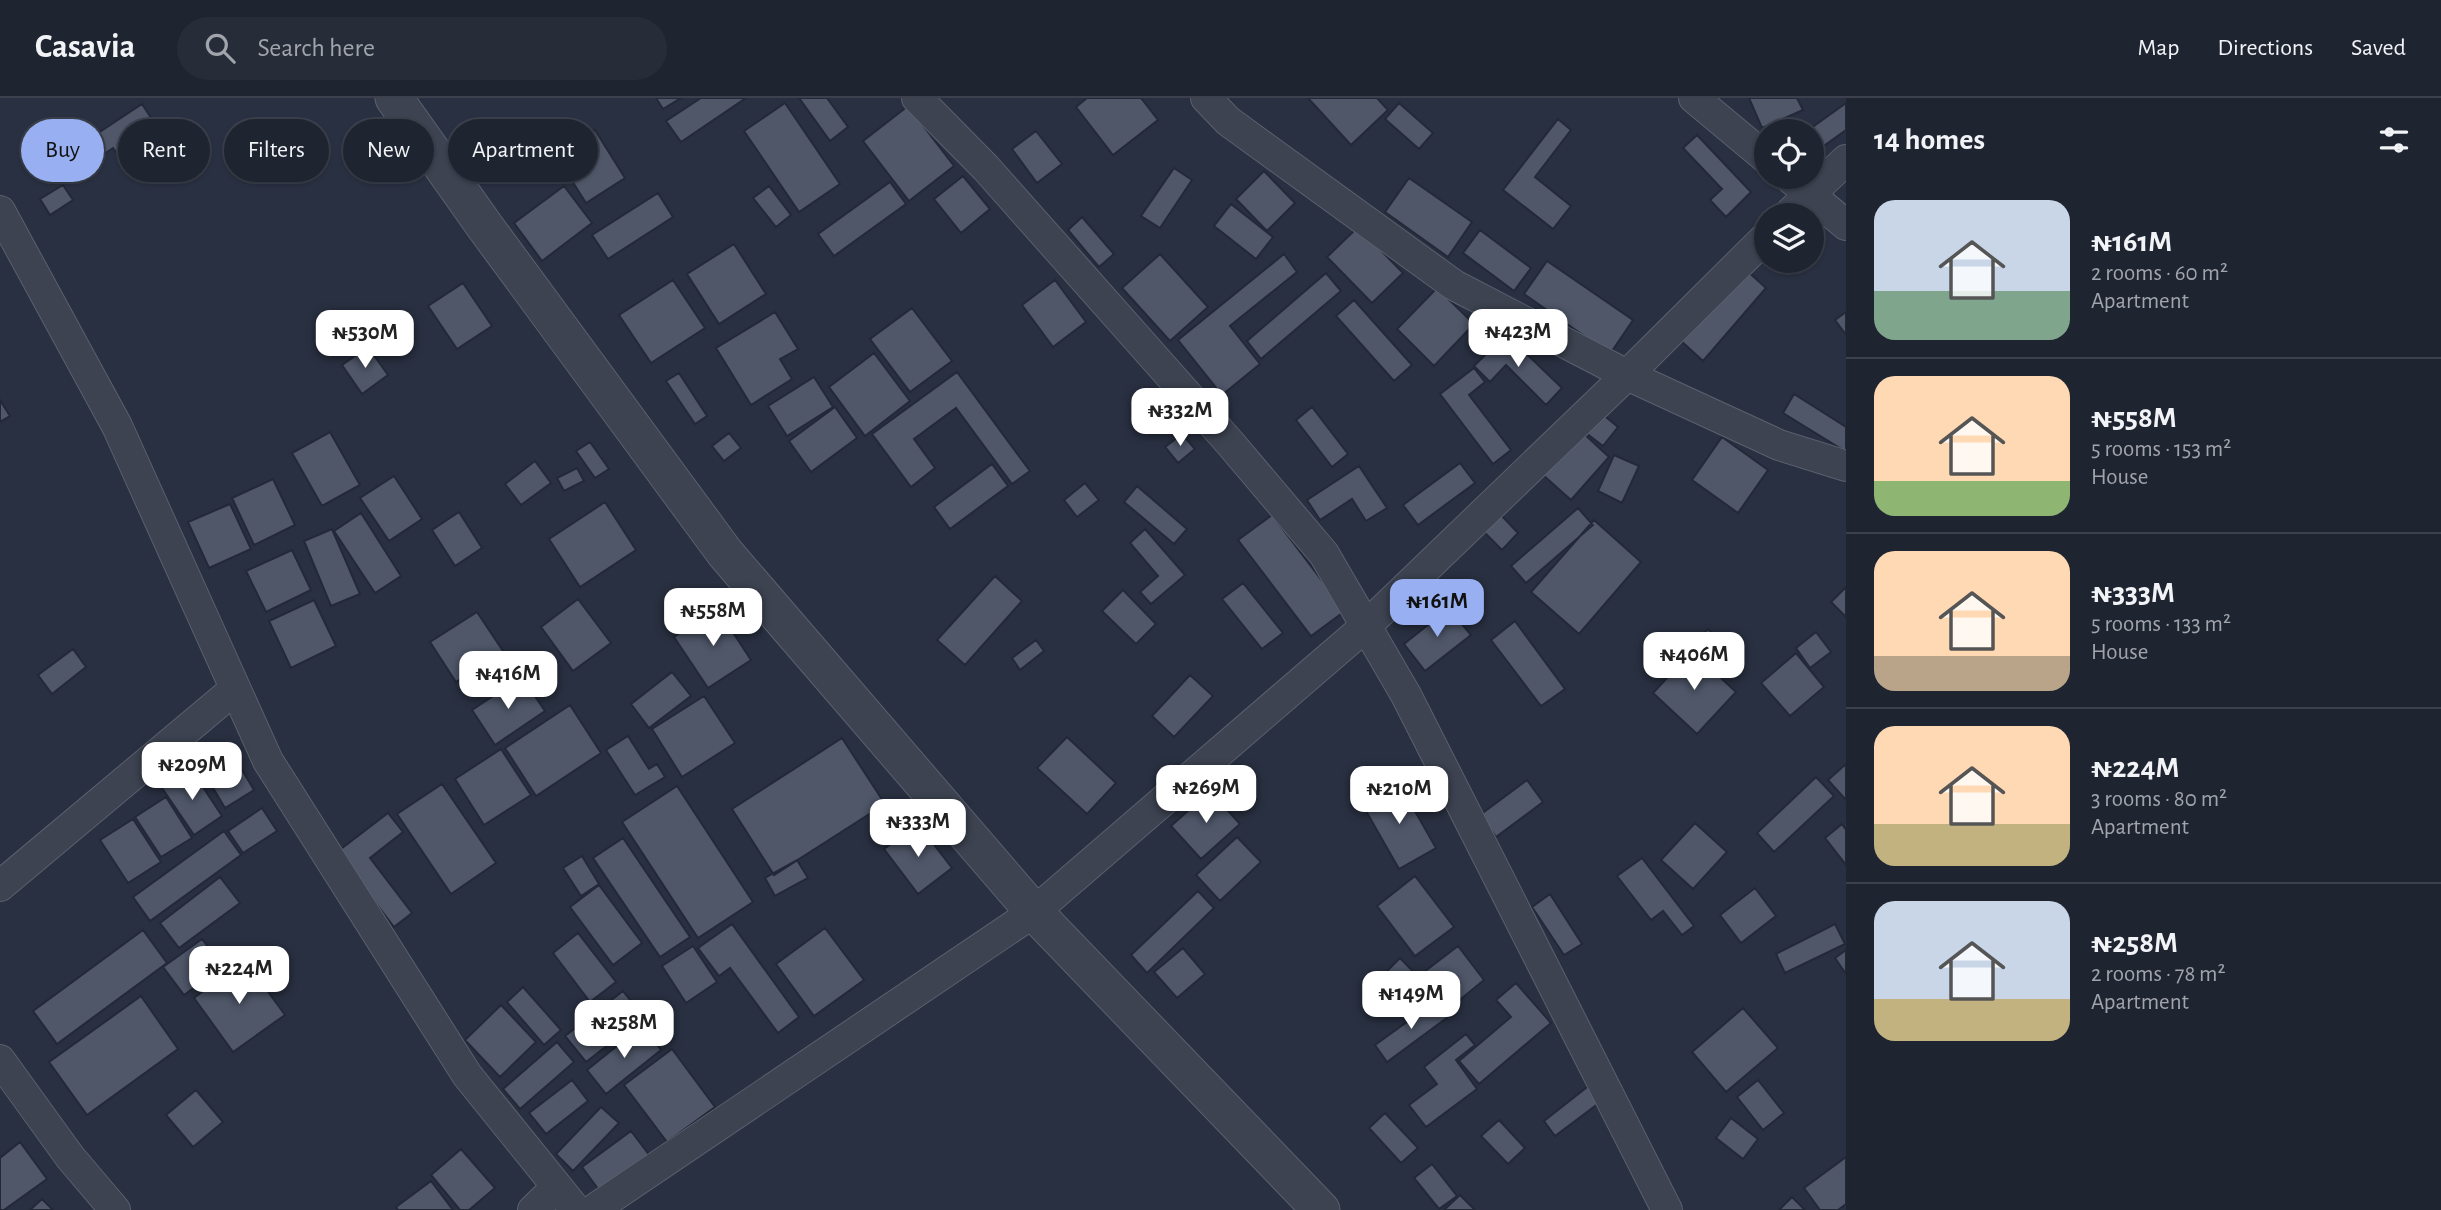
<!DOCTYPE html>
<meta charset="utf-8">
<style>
:root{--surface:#1f2431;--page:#272c39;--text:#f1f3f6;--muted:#a1a4ab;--line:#3c414d;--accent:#98b0f1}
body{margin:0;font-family:"Alegreya Sans",sans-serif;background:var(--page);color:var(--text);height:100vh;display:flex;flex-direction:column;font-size:26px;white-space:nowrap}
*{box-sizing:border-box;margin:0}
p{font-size:23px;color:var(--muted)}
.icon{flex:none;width:38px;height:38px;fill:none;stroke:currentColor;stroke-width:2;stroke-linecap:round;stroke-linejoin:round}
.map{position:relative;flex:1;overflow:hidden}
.details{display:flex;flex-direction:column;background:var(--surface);width:595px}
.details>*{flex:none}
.hud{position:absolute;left:21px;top:21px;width:665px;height:63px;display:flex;gap:14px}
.buttons{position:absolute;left:1754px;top:21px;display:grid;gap:14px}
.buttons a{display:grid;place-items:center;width:70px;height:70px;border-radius:50%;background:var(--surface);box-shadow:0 2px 5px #0004,0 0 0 2px var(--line);font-size:35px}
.price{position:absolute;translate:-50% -60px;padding:0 16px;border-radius:14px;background:#fff;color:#222;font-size:23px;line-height:46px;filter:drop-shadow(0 2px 4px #0008)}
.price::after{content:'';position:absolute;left:50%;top:42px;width:21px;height:16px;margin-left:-10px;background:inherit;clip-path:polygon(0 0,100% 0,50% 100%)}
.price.current{background:var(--accent);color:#111}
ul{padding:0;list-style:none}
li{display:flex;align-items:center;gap:21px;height:175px;padding:0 28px}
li+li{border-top:2px solid var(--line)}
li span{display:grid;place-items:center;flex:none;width:196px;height:140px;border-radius:21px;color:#555}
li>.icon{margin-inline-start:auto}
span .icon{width:84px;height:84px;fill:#fffc;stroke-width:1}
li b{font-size:30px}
h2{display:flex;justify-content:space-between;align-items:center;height:84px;padding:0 28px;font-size:30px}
.chip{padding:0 24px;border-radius:32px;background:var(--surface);box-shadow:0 2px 5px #0004,0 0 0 2px var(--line);font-size:24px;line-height:63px}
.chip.current{background:var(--accent);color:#111}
header{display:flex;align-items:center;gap:42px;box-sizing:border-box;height:98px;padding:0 35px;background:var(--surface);border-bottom:2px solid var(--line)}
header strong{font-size:33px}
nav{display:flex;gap:38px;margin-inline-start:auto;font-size:24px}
.search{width:490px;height:63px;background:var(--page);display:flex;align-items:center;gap:18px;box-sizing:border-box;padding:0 24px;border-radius:38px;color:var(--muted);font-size:26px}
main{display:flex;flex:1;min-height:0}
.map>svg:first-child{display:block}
.building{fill:#4f5769;stroke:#232938;stroke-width:2}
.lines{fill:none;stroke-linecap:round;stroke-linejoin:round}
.minor-casing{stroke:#5b606e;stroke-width:32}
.tertiary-casing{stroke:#5b606e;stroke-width:39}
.minor{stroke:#3d4351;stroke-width:30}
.tertiary{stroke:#3d4351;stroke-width:37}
</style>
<header>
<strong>Casavia</strong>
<div class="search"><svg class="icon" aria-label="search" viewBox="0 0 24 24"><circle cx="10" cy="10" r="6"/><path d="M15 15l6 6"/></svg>Search here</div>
<nav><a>Map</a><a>Directions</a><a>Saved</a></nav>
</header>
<main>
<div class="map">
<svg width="1846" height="1112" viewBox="0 0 1846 1112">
<rect width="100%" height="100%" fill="#293041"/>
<path class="building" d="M656,0H681L663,11Z
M701,0H746L681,44L666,23Z
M799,0H827L848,29L830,43Z
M1087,0H1141L1158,22L1113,57L1076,9Z
M1308,0H1377L1388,12L1351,47Z
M1749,0H1797L1803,12L1762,30Z
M785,5L840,86L799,114L744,33Z
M1399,5L1433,35L1419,51L1385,21Z
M1846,5V32L1811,57V33H1807Z
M142,6L174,55L135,81L113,50L86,68L74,51Z
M908,8L954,68L909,103L863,43Z
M1558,21L1571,32L1535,79L1571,108L1553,131L1503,92Z
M595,32L625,80L586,105L555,56Z
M1036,33L1062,66L1037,85L1012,51Z
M1697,37L1751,94L1726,119L1710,102L1722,91L1683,50Z
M1174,70L1192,82L1160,130L1141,118Z
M1264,73L1295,105L1267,133L1236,101Z
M963,78L990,111L961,135L934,101Z
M1409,80L1472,124L1448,159L1385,114Z
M890,84L906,106L834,158L818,136Z
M63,87L73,102L50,117L40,101Z
M564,88L592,125L542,163L514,125Z
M769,88L791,117L776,129L753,100Z
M658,95L673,119L608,161L592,137Z
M1231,106L1273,139L1256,161L1214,128Z
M1082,119L1114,156L1099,169L1068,132Z
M1358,129L1403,175L1372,205L1327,159Z
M1480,132L1531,170L1514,193L1463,155Z
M734,146L766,196L719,226L687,176Z
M1160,156L1208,209L1170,243L1122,190Z
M1284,156L1297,174L1230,228L1260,266L1222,297L1178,242Z
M1547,163L1633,222L1610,256L1524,196Z
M1777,163H1802L1791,175Z
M1744,170L1766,190L1703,263L1680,242Z
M1326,175L1341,193L1261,261L1247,243Z
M673,182L705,230L651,265L619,217Z
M1055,182L1086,224L1053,249L1022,207Z
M463,185L492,228L457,251L428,208Z
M1437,190L1474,226L1434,268L1397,231Z
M1354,202L1412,267L1394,283L1336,218Z
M912,210L952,263L910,294L870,241Z
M775,214L798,251L780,261L792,281L751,307L716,250Z
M1846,214V237L1835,222Z
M1506,236L1562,290L1546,307L1506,267L1490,284L1474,268Z
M368,249L388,277L362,296L342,267Z
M874,255L910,303L865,338L829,289Z
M1474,270L1485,284L1469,297L1511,352L1493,366L1440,296Z
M957,274L1030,373L1012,386L956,310L914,341L935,370L911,389L872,336Z
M679,275L707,318L695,326L666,283Z
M814,279L833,309L787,338L768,308Z
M1794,296L1846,329V354L1783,315Z
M0,302L10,318L0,324Z
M835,309L857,340L811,374L789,343Z
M1312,309L1348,356L1332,369L1296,322Z
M1601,315L1618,329L1603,348L1586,335Z
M330,334L360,387L322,408L292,355Z
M1582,334L1609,359L1571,402L1543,377Z
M729,335L741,350L724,363L712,348Z
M1182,336L1195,351L1178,365L1165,349Z
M1722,339L1768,372L1738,415L1692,382Z
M590,344L609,371L595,380L576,353Z
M1614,357L1639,368L1622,405L1598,393Z
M535,363L551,385L521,407L505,386Z
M1460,365L1475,385L1418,427L1403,407Z
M992,366L1008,388L950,431L934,409Z
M1359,368L1387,410L1366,423L1352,401L1320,422L1307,402Z
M577,370L584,383L564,393L557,380Z
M394,378L422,421L389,443L360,400Z
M273,381L295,427L254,447L232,400Z
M1085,385L1099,402L1077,419L1064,402Z
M1137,388L1187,431L1174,446L1124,404Z
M605,404L636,452L580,489L549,441Z
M230,406L251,451L209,470L188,424Z
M1578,410L1593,427L1526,485L1511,468Z
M459,414L482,450L455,468L432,432Z
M361,415L401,478L375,495L334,433Z
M1272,417L1345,513L1311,538L1238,442Z
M1501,417L1518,435L1502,452L1484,434Z
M1594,422L1641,464L1579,536L1531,494Z
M332,431L360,496L331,508L304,443Z
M1145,431L1185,477L1151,506L1140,494L1158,478L1130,445Z
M292,452L311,492L266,514L246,473Z
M995,478L1022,503L965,567L937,542Z
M1243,485L1283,535L1262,551L1222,501Z
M1846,489V519L1831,504Z
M1123,492L1156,526L1136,546L1102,513Z
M578,501L611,545L573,573L541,529Z
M314,502L336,548L291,570L269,523Z
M717,510L751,562L708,590L674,539Z
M1449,510L1471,537L1425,573L1404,546Z
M477,514L503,553L456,584L430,544Z
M1515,523L1565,591L1541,608L1491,542Z
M1708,531L1730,553L1719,563L1698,541Z
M1816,534L1831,554L1810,570L1796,550Z
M1036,542L1044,553L1020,572L1012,560Z
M73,551L86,569L52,596L38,577Z
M1692,553L1736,594L1697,636L1653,595Z
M1796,555L1824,589L1790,618L1761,585Z
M672,574L691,598L649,630L631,606Z
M1190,577L1213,598L1174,639L1152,618Z
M522,579L545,613L495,647L472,612Z
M704,598L735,645L682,679L652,631Z
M570,607L601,655L536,698L505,650Z
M628,638L649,671L657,666L665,679L635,697L606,652Z
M1067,639L1116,685L1087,716L1037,670Z
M842,640L885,706L774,777L732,711Z
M229,650L254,692L225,710L200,668Z
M501,651L531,697L484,727L455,681Z
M1846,666V702L1828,682Z
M191,671L222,718L194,737L162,690Z
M1816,679L1834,698L1774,754L1757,735Z
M1527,682L1543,704L1496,739L1480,717Z
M1399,685L1436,750L1399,771L1362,706Z
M442,686L496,765L451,796L397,716Z
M677,688L753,804L698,840L622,724Z
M1210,693L1240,726L1201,761L1171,728Z
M166,699L192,740L161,759L135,719Z
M262,710L277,733L243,755L228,733Z
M388,715L403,734L370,760L412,815L394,829L337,754Z
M133,721L161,764L128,785L100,742Z
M1695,725L1727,754L1693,791L1661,762Z
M918,726L952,770L918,796L884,751Z
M1842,726L1846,732V767L1825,740Z
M224,733L241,757L150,823L133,799Z
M1237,739L1261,764L1220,803L1196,777Z
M623,740L690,839L660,859L593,760Z
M582,758L599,786L581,798L563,770Z
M1642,760L1694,828L1682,837L1663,813L1651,822L1617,778Z
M797,762L808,780L775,798L765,780Z
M1415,778L1454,829L1415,858L1377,808Z
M220,779L240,805L179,850L160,825Z
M599,787L642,845L613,867L570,809Z
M1755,790L1776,818L1741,845L1720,817Z
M1198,793L1214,810L1147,875L1131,857Z
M1550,796L1582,846L1564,857L1532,809Z
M732,826L799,919L778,935L730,870L719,878L698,850Z
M1835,826L1845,846L1785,875L1776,856Z
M825,830L864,882L814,918L776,866Z
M143,832L167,865L57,946L33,913Z
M578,835L616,884L590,904L553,855Z
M202,841L223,868L184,897L163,869Z
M693,848L717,884L686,905L662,868Z
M1458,848L1484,882L1451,909L1424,874Z
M1183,850L1205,876L1177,900L1154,874Z
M1846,852V876L1835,860Z
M1400,860L1427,888L1414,901L1387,873Z
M245,862L285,917L233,954L194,900Z
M1516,885L1551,925L1479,986L1459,963L1511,919L1496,902Z
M523,889L561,932L544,947L507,904Z
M623,893L644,919L586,964L565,938Z
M141,898L178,951L87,1017L49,964Z
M1436,903L1448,919L1387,964L1375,947Z
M501,907L536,944L500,979L465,942Z
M1743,910L1778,950L1726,994L1692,954Z
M642,928L661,952L606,996L587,972Z
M1466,936L1475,947L1456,962L1477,991L1426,1029L1409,1007L1437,986L1424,969Z
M557,944L574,964L520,1011L503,991Z
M672,951L715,1009L667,1044L624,987Z
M572,982L588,1003L546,1036L529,1015Z
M1758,982L1784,1015L1763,1032L1737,999Z
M1591,986L1603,1002L1555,1038L1544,1023Z
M196,992L223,1024L193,1049L166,1017Z
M601,1009L619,1025L573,1073L556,1056Z
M1385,1015L1418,1050L1401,1065L1369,1030Z
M1731,1020L1758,1041L1743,1061L1716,1040Z
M1499,1022L1525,1050L1508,1066L1481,1038Z
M631,1033L650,1058L601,1095L582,1069Z
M20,1044L47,1081L4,1112H0V1060Z
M461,1051L495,1090L469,1112H460L431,1077Z
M1846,1059V1106L1838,1112H1820L1804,1090Z
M1432,1066L1457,1098L1439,1111L1414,1080Z
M431,1083L453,1112H398L396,1109Z
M1460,1097L1475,1112H1444Z
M1792,1099L1805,1112H1779Z
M42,1101L53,1112H30Z"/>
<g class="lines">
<defs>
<path id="minor" d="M917,0L986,70L1230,345L1324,456L1406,597L1667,1112
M1206,0L1228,23L1454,187L1627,277L1779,347L1846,368
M1694,0L1766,60
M1789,79L1846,127
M0,113L117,328L268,663L467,977L576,1112
M1788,117L1846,62
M0,788L235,591
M0,962L70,1059L115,1112
M533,1112L557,1089
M593,1112L1034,814L1366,528L1627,277L1766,139"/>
<path id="tertiary" d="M394,0L486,130L725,455L1034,814L1321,1112"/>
</defs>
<use href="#minor" class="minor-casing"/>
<use href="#tertiary" class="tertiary-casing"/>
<use href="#minor" class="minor"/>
<use href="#tertiary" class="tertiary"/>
</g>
</svg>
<div class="buttons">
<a><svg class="icon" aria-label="locate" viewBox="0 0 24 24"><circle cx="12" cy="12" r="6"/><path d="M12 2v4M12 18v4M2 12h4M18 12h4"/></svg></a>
<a><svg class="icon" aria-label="layers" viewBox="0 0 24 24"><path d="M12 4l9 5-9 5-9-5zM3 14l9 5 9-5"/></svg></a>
</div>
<b class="price" style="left:1518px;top:271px">₦423M</b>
<b class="price" style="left:365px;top:272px">₦530M</b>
<b class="price" style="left:1180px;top:350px">₦332M</b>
<b class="price current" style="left:1437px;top:541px">₦161M</b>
<b class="price" style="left:713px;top:550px">₦558M</b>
<b class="price" style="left:1694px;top:594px">₦406M</b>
<b class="price" style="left:508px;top:613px">₦416M</b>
<b class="price" style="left:192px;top:704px">₦209M</b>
<b class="price" style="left:1206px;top:727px">₦269M</b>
<b class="price" style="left:1399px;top:728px">₦210M</b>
<b class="price" style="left:918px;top:761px">₦333M</b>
<b class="price" style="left:239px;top:908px">₦224M</b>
<b class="price" style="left:1411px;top:933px">₦149M</b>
<b class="price" style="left:624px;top:962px">₦258M</b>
<div class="hud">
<a class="chip current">Buy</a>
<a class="chip">Rent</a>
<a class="chip">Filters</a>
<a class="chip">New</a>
<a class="chip">Apartment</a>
</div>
</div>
<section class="details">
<h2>14 homes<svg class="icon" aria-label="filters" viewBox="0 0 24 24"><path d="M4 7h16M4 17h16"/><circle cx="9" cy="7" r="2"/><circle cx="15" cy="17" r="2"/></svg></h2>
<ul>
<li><span style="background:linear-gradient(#c9d6e8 65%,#7fa58c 0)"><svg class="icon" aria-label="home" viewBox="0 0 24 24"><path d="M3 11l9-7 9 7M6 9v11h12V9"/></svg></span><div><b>₦161M</b><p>2 rooms · 60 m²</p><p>Apartment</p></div></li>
<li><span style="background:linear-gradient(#ffd9b3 75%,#8fb573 0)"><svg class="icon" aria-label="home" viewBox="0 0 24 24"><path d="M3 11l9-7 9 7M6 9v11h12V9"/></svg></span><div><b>₦558M</b><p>5 rooms · 153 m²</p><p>House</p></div></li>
<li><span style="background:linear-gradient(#ffd9b3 75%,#b9a48a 0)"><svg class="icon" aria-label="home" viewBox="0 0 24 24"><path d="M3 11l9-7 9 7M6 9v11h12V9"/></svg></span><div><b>₦333M</b><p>5 rooms · 133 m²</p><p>House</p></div></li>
<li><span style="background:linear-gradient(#ffd9b3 70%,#c2b280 0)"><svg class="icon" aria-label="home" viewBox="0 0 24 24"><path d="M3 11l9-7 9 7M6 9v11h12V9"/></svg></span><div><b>₦224M</b><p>3 rooms · 80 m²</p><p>Apartment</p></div></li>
<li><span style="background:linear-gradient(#c9d6e8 70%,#c2b280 0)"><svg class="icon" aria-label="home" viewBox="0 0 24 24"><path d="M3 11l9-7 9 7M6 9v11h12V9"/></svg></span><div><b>₦258M</b><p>2 rooms · 78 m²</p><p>Apartment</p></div></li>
</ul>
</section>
</main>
